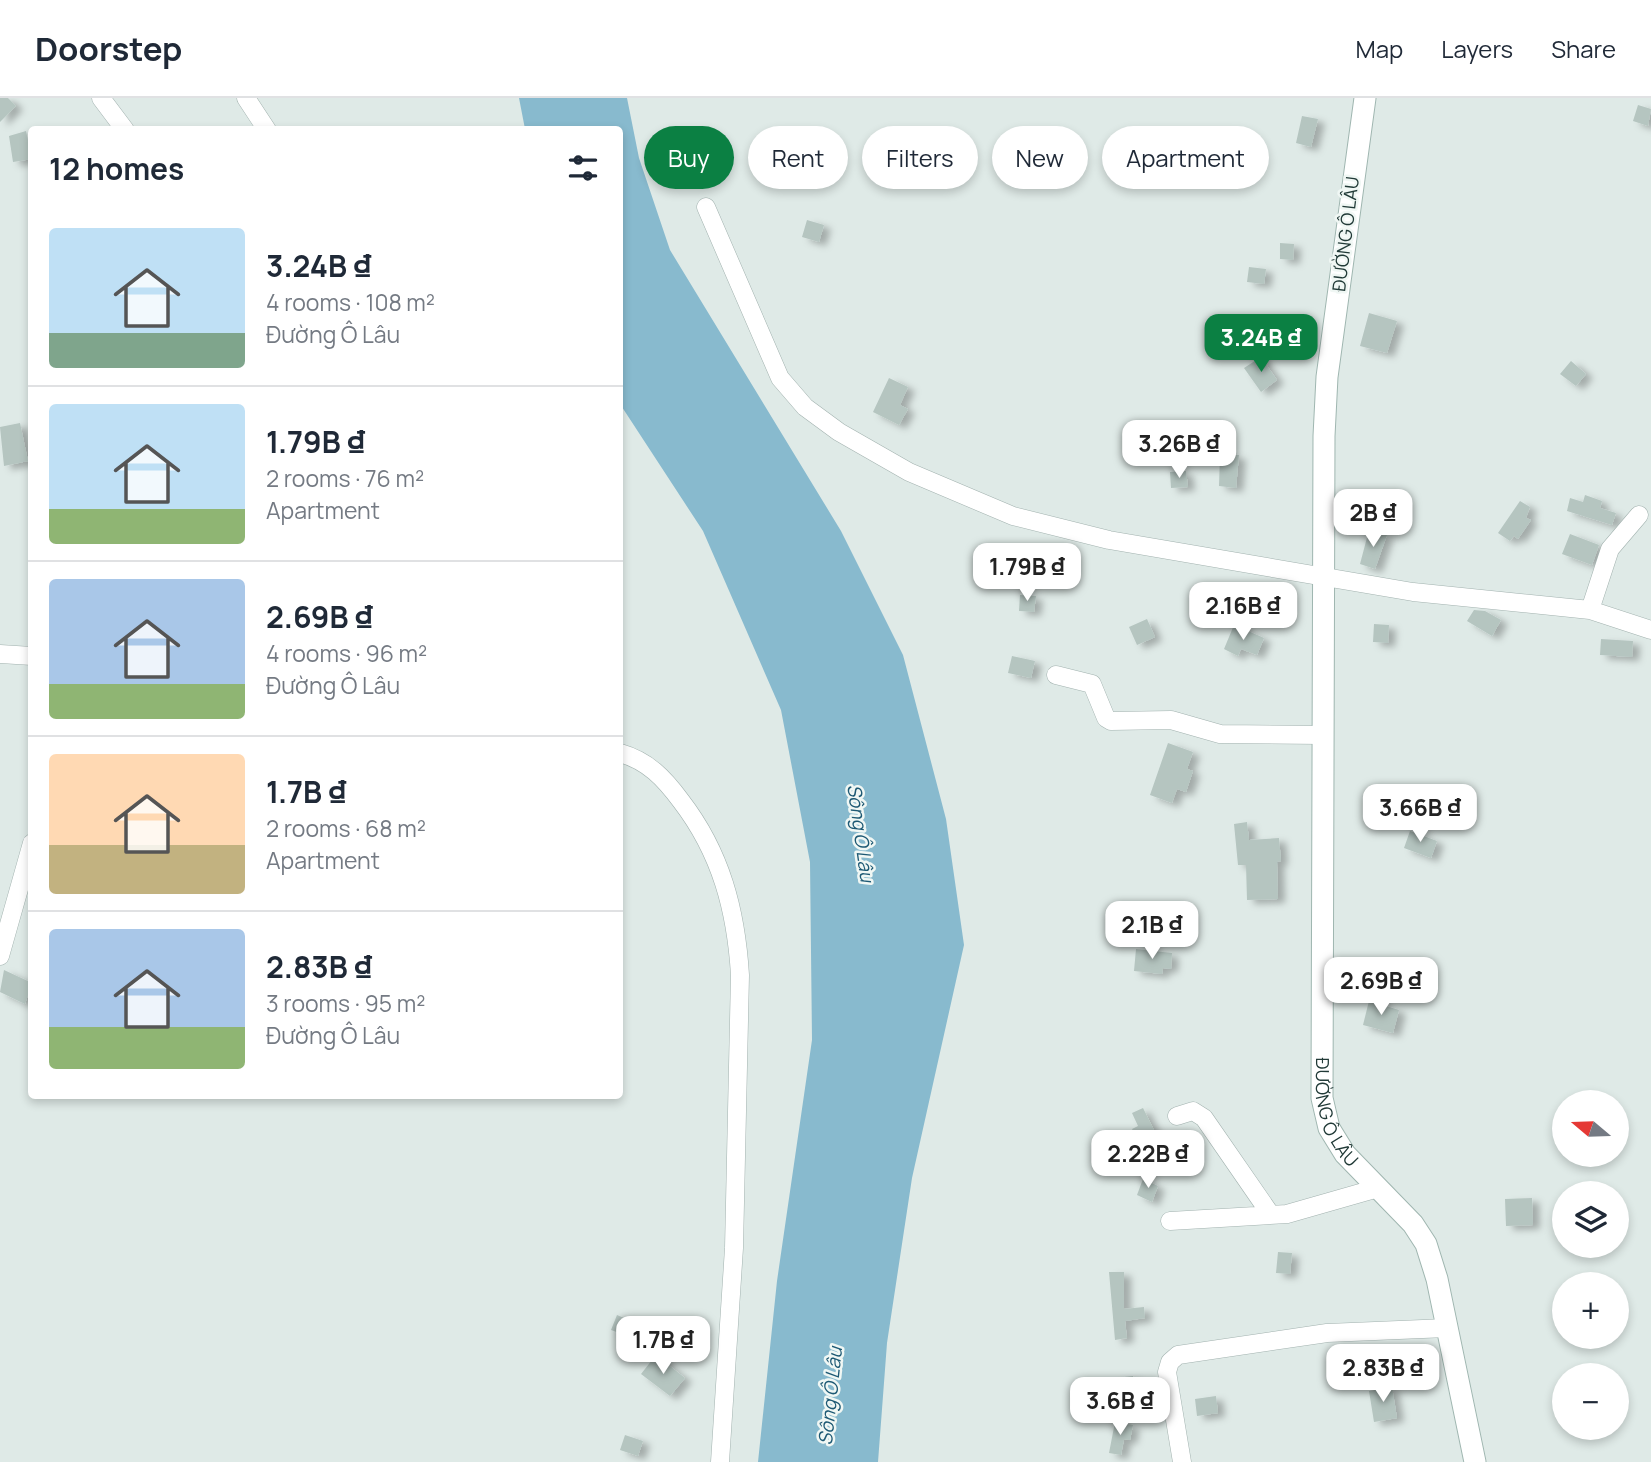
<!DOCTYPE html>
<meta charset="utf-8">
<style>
:root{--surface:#fff;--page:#f2f2f3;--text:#1f2937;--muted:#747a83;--line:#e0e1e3;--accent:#0b8043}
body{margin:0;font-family:Manrope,sans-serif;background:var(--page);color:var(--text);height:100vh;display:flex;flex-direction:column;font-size:26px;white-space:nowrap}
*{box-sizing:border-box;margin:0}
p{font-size:23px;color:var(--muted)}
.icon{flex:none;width:38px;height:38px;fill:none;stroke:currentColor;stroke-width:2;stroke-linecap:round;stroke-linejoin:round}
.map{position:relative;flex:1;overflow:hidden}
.panel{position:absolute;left:28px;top:28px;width:595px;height:973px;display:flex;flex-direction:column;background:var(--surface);border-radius:7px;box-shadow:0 4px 10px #0003}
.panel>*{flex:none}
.banner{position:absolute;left:644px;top:28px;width:665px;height:63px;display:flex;gap:14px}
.needle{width:46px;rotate:289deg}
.tools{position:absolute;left:1552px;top:992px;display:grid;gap:14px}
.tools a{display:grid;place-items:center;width:77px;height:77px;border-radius:50%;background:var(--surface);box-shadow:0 4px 10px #0003;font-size:35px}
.price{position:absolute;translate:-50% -60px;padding:0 16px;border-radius:14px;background:#fff;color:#222;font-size:23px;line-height:46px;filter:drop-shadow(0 2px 4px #0008)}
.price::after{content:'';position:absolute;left:50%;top:42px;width:21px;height:16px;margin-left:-10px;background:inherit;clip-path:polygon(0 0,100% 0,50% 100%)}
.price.current{background:var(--accent);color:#fff}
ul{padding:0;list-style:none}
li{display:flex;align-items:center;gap:21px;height:175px;padding:0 21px}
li+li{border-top:2px solid var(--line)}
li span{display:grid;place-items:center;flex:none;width:196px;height:140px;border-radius:7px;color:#555}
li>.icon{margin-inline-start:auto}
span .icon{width:84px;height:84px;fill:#fffc;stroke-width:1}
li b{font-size:30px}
h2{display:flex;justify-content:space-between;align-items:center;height:84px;padding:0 21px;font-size:30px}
.pill{padding:0 24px;border-radius:32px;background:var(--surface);box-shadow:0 4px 10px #0003;font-size:24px;line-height:63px}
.pill.current{background:var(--accent);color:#fff}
header{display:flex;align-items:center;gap:42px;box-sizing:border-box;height:98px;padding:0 35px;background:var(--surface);border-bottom:2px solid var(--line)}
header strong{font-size:33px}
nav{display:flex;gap:38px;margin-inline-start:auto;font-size:24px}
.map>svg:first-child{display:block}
.water{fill:#88bace}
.building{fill:#b5c5c0;filter:url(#shadow)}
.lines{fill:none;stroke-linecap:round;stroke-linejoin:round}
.street-casing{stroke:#a2b2af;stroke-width:19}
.secondary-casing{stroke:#9fb6b0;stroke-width:23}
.street{stroke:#fff;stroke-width:18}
.secondary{stroke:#fff;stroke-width:21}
.labels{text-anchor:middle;stroke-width:5;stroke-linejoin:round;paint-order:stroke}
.street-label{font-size:18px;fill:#213a37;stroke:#f0f7f4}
.water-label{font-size:19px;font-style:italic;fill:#1d5974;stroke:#f0f7f4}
</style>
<header>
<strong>Doorstep</strong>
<nav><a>Map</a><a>Layers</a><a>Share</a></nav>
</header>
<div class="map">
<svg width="1651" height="1364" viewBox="0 0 1651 1364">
<defs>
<filter id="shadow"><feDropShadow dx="7" dy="4" stdDeviation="3.5" flood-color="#0004"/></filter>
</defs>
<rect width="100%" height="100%" fill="#dfeae7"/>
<path class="water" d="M519,0H627L639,60L670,152L841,433L903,557L946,721L964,847L912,1080L887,1245L878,1364H758L777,1183L812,942L810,764L781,612L703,433L620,306V32L525,31Z"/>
<path class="building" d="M0,0H8L16,8L0,24Z
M1638,7L1651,11L1648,28L1633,23Z
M1302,18L1318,21L1311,49L1296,45Z
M26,33L32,61L13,64L9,38Z
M807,122L824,127L819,144L802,139Z
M1280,145L1294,146L1293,162L1280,161Z
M1249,169L1266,171L1264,186L1247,184Z
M1369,215L1397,223L1387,255L1360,248Z
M1248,237L1262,239L1260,254L1246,252Z
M1261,259L1277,282L1261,294L1244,270Z
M1571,263L1586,276L1576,288L1560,276Z
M889,280L908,289L900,307L908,311L899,327L873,314Z
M20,325L28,363L4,368L0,329Z
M1220,357H1239L1236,390L1219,388Z
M1186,373L1188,389L1171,390L1170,374Z
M1585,397L1602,403L1600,410L1616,415L1612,427L1567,413L1570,400L1583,404Z
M1520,403L1530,409L1526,420L1531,422L1518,441L1514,438L1510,443L1498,435Z
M1369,432L1387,437L1375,471L1360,466Z
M1570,436L1599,447L1592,467L1562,456Z
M1020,497L1036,498L1034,514L1019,513Z
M1474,512L1485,513L1501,522L1492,538L1467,523Z
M1147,521L1155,539L1137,547L1129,529Z
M1374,526L1389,527L1388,545L1373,544Z
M1234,527L1264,540L1257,557L1241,551L1238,558L1224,551Z
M1601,541L1633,543L1632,559L1600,557Z
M1012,558L1035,563L1031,580L1008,575Z
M1168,645L1193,654L1187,671L1193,673L1186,694L1177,691L1172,705L1150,697Z
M1247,724L1249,742L1279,740L1281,763L1277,764L1278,801L1247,802L1246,767H1238L1234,726Z
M1410,733L1437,743L1431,760L1404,750Z
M1162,806L1179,812L1172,832L1156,826Z
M1136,851L1172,855L1171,871L1163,870L1162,876L1134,873Z
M4,872L32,885L25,906L0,894Z
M1369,903L1399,912L1393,935L1363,927Z
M1143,1010L1156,1036L1139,1045L1132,1031L1138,1028L1132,1015Z
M1143,1081L1158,1088L1152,1104L1137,1097Z
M1532,1100L1533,1127L1506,1128L1505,1101Z
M1278,1154L1292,1155L1290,1176L1276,1175Z
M1109,1174H1124V1211L1144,1209L1145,1220L1125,1223L1127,1240L1115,1242Z
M617,1217L652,1232L645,1251L620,1242L622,1236L611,1232Z
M656,1257L685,1280L670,1298L641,1276Z
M1133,1278L1134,1298L1118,1299L1116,1280Z
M1392,1289L1397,1320L1374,1324L1369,1293Z
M1216,1298L1218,1315L1197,1318L1195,1301Z
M1115,1324L1133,1327L1130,1342L1124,1341L1121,1357L1109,1355Z
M625,1337L643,1343L638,1358L620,1352Z"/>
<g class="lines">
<defs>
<path id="street" d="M101,0L125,32
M246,0L267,32
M706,109L780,280L805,309L839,334L909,374L1013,418L1109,442L1413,494L1590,512L1651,532
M1590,512L1610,451L1639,417
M0,556L32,558
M1056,577L1092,586L1106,620L1111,623L1171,622L1220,636L1323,637
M620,655C648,663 664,680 681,703C721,755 736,812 740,877L734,1150L720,1364
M0,858L32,745
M1177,1018L1193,1013L1204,1020L1271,1117
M1170,1123L1287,1116L1378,1090
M1182,1364L1167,1274L1170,1264L1178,1257L1327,1235L1447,1230"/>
<g id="secondary">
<path id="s1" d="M1365,0L1327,279L1324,338L1322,1000L1329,1030L1345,1056L1413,1126L1426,1146L1437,1181L1475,1364"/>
</g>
</defs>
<use href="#street" class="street-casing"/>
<use href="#secondary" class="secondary-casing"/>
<use href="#street" class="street"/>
<use href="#secondary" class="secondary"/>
</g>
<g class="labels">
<g class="street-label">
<text transform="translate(1346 136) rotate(-83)" y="6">ĐƯỜNG Ô LÂU</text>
<text dy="6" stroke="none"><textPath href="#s1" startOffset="1020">ĐƯỜNG Ô LÂU</textPath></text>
</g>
<g class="water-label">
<text transform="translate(861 735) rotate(82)" y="7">Sông Ô Lâu</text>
<text transform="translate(830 1298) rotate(-84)" y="7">Sông Ô Lâu</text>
</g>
</g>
</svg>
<div class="tools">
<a><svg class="needle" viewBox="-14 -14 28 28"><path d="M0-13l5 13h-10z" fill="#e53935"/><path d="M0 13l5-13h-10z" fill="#747a83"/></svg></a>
<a><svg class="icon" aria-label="layers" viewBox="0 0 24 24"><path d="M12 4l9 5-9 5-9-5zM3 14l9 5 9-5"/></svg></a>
<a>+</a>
<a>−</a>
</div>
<b class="price current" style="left:1261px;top:276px">3.24B ₫</b>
<b class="price" style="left:1179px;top:382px">3.26B ₫</b>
<b class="price" style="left:1373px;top:451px">2B ₫</b>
<b class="price" style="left:1027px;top:505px">1.79B ₫</b>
<b class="price" style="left:1243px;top:544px">2.16B ₫</b>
<b class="price" style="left:1420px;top:746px">3.66B ₫</b>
<b class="price" style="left:1152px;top:863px">2.1B ₫</b>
<b class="price" style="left:1381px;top:919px">2.69B ₫</b>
<b class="price" style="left:1148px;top:1092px">2.22B ₫</b>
<b class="price" style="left:663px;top:1278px">1.7B ₫</b>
<b class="price" style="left:1383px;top:1306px">2.83B ₫</b>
<b class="price" style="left:1120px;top:1339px">3.6B ₫</b>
<div class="banner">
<a class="pill current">Buy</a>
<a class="pill">Rent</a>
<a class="pill">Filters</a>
<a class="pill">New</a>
<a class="pill">Apartment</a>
</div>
<section class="panel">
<h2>12 homes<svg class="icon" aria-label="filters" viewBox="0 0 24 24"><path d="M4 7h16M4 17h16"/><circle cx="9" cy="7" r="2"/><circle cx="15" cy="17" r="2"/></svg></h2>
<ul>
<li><span style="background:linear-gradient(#bfe0f5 75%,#7fa58c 0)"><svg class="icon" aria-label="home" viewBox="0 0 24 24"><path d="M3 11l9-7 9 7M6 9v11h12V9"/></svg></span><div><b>3.24B ₫</b><p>4 rooms · 108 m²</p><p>Đường Ô Lâu</p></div></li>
<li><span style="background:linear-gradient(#bfe0f5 75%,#8fb573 0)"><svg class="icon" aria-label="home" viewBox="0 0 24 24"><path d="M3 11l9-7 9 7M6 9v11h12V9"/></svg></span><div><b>1.79B ₫</b><p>2 rooms · 76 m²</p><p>Apartment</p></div></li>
<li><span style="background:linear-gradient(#a9c7e8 75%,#8fb573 0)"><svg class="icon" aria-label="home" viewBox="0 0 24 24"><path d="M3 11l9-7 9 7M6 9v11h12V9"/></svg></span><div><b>2.69B ₫</b><p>4 rooms · 96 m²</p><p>Đường Ô Lâu</p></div></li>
<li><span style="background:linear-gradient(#ffd9b3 65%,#c2b280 0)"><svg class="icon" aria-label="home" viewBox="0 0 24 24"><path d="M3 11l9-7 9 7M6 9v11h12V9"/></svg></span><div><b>1.7B ₫</b><p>2 rooms · 68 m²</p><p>Apartment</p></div></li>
<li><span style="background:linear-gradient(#a9c7e8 70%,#8fb573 0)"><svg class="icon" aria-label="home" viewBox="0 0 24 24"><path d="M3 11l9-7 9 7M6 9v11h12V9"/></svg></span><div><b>2.83B ₫</b><p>3 rooms · 95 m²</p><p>Đường Ô Lâu</p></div></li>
</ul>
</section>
</div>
